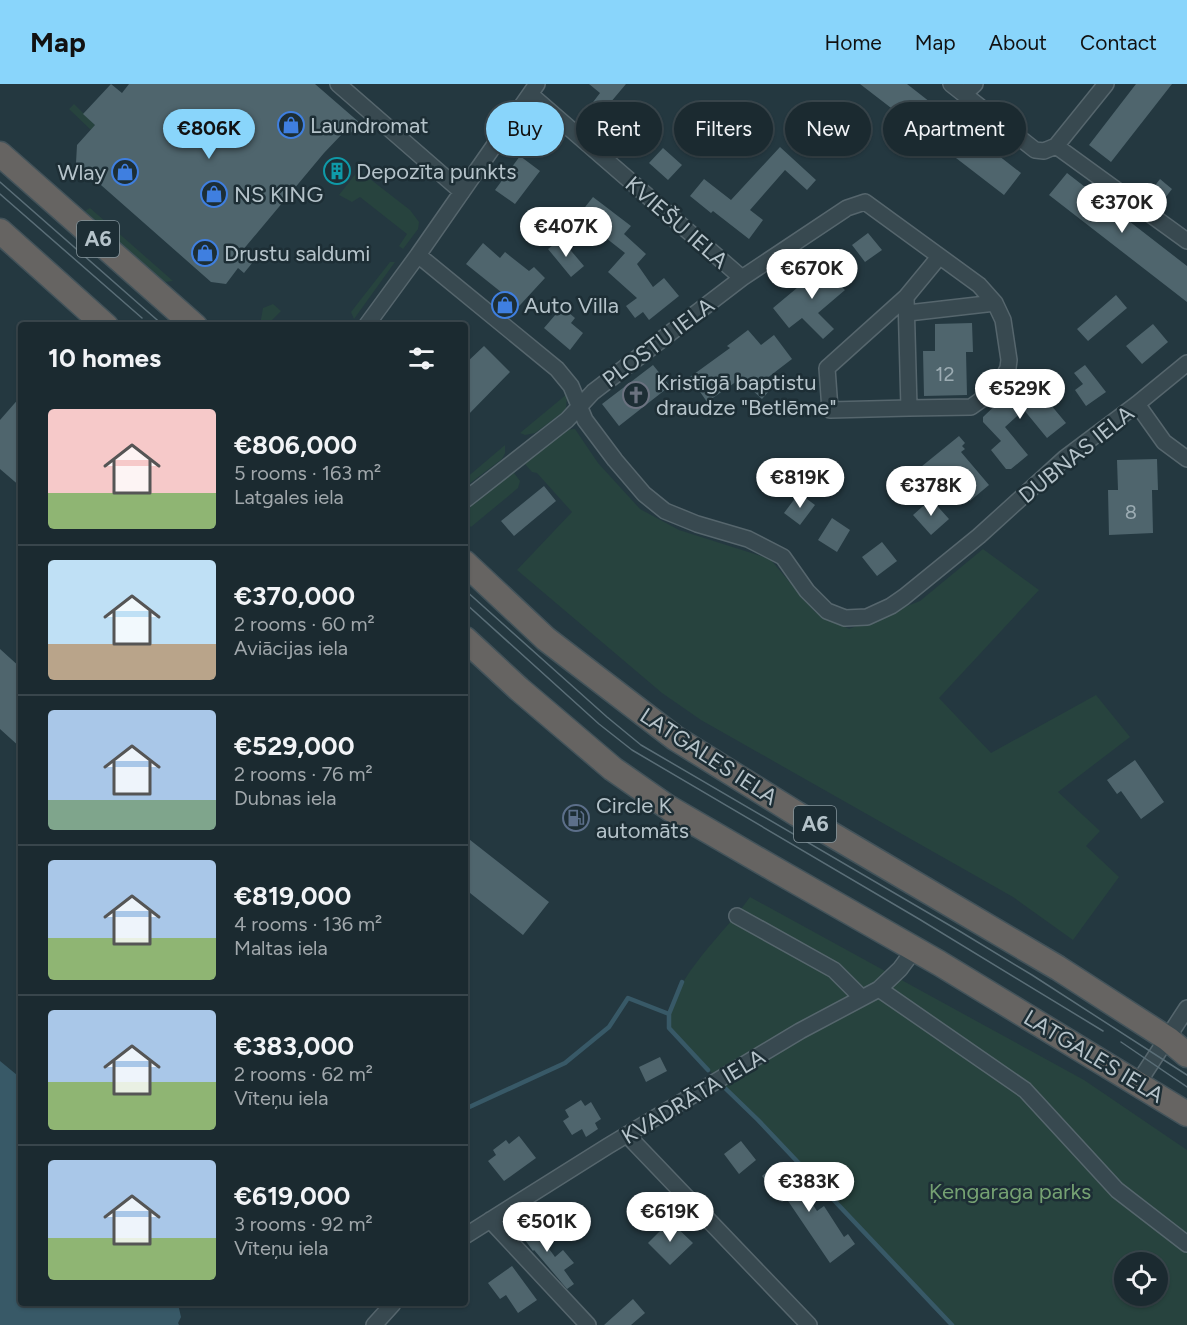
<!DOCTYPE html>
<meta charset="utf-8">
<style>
:root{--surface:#1b2a30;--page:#243238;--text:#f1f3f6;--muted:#a0a7ab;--line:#39464c;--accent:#89d5fb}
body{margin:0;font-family:Figtree,sans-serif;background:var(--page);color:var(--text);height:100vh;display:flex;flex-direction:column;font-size:22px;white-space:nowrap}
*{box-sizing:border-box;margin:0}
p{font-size:20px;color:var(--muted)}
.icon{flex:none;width:33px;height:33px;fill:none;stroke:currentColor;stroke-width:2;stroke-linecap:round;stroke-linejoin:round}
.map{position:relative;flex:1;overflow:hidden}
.panel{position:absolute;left:18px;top:238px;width:450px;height:984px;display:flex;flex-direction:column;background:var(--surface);border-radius:6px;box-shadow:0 2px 4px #0004,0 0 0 2px var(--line)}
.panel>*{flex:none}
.guide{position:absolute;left:486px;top:18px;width:570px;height:54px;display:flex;gap:12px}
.fabs{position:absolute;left:1114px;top:1168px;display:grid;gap:12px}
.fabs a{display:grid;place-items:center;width:54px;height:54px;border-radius:50%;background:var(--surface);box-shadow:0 2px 4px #0004,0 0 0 2px var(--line);font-size:30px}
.price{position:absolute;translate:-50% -51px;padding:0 14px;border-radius:21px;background:#fff;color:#222;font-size:20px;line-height:39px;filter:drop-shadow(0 2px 3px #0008)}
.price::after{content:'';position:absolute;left:50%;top:36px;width:18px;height:14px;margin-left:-9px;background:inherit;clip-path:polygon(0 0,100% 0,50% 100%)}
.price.on{background:var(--accent);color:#111}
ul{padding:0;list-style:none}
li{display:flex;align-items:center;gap:18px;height:150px;padding:0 30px}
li+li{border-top:2px solid var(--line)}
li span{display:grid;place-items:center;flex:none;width:168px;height:120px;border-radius:6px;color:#555}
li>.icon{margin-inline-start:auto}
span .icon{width:72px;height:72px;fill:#fffc;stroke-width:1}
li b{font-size:26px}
h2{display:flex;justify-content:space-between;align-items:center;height:72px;padding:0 30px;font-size:26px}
.tag{padding:0 21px;border-radius:27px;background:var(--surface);box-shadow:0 2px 4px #0004,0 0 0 2px var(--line);font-size:21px;line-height:54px}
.tag.on{background:var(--accent);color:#111}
header{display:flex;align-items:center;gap:36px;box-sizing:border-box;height:84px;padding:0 30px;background:var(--accent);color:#111}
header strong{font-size:28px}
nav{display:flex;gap:33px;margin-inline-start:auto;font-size:21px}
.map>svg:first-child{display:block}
.green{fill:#27433e;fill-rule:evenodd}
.water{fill:#385967}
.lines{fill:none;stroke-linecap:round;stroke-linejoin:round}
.stream{stroke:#385967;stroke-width:4.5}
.building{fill:#4f656d}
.minor-casing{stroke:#56666d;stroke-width:18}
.trunk-casing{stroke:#43535a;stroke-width:27}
.minor{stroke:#384950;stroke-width:15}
.trunk{stroke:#666462;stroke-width:24}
.tram{stroke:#5a6e77;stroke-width:1.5}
.labels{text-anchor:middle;stroke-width:5;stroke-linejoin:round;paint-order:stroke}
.number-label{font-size:20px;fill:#9cacb3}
.shield{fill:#1d2e35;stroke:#87969d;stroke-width:1.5}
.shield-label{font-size:21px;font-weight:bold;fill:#b5c3ca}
.poi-label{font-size:22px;fill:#b5c3ca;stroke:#1d2e35;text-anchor:start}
.street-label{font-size:22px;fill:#b5c3ca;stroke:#1d2e35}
.park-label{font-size:22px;fill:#75a172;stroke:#1d2e35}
</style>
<header>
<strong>Map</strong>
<nav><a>Home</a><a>Map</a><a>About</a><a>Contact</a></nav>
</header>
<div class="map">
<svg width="1187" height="1241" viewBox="0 0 1187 1241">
<rect width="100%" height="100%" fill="#243840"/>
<path class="green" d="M74,20L95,41L91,46L69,25Z
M357,88H361L410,126L419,138L418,145L403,165L399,162L407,150L360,113L352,118L339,111Z
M90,124L173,197L165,198L85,127Z
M390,178H395L354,235L351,228Z
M273,220L281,227L271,237L276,241H260L263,224Z
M567,310L566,324L562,329L535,349L525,351L520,349Z
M575,345L598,379L640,425L679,446L770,475L815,528L849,545L920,517L983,465L1039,506L939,614L991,669L1096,611L1130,653L1058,708L1100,747L1086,762L1119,793L1073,856L1013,813L701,636L662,609L517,486L572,428L537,389L532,388L524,379L563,346Z
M505,361V369L502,375L465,403V395Z
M514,389L520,397L518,404L471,443L465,437V425L507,391Z
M750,813L1084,996L1187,1066V1241H952L669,944C669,895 723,852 750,813ZM1125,1179H1158V1212H1125Z"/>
<path class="water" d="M0,977L17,991L21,998V1220H178L181,1233L178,1239L179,1241H0Z"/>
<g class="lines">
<path class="stream" d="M669,930V944L708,986
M726,1005L758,1036L952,1241
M465,1025L565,979L609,943L628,914L669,930L682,898"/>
</g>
<path class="building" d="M111,0L122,9L129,0H315L360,39L349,51L344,48L324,69L242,167L253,178L244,189L238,184L226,200L211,198L76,79L77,61L95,41L83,30Z
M589,0H626L610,19L629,34L615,50L587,26L600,9Z
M860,0H907L1021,89L1004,111Z
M1136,0H1172L1111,78L1089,61Z
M780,63L816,96L807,106L785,86L750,126L763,136L749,155L713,127L711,129L690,112L704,95L731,116Z
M663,64L682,81L668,96L649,79Z
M520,72L540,87L515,120L495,106Z
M1067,89L1187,182V218L1049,111Z
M1160,95L1172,105L1162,118L1150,108Z
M593,113L631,142L624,150L646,170L637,180L653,203L664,194L679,212L649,236L643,228L635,234L626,222L637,214L608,188L625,169L578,132Z
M868,149L882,166L865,178L852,161Z
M561,155L584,182L571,193L548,165Z
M483,159L500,174L505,168L529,187L534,183L545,194L509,233L492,218L501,208L466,180Z
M828,178L843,196L839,200L845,206L818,229L834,245L823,255L802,234L789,244L773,224Z
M1116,211L1127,224L1088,257L1077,245Z
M562,223L575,234L571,239L583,249L570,266L544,244Z
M972,239L973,268H966L967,311L924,312L923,267H935V240Z
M1153,240L1168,258L1142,280L1126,262Z
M748,246L761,261L774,251L792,275L762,298L770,306L762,315L740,295L707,318L690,293L730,264L727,262Z
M484,262L510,288L465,334V280Z
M653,281L670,302L619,342L602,320Z
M1085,281L1106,308L1086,322L1075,306L1083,300L1074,289Z
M1031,292L1042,306L1040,308L1066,339L1047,354L1024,326L1005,343L1028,371L1011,385H1006L991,366L1001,357L983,338V333L1004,313Z
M21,312V403L0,385V336Z
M959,352L965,359L962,362L965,365L961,368L989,401L970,417L941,382L925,397L916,387Z
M1157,375L1158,406H1152L1153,449L1109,451L1108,406H1118L1117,376Z
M544,402L556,417L514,452L501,437Z
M799,409L815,421L800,441L784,429Z
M931,415L949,435L931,451L913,431Z
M832,434L850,446L837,468L818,456Z
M882,458L897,477L877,492L862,473Z
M0,565L21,584V664L0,645Z
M1135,676L1164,718L1141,735L1121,707L1117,710L1107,696Z
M465,752L549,818L523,851L465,805Z
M660,973L667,987L646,998L639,983Z
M581,1016L585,1022L591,1018L601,1035L595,1039L598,1045L586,1053L582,1045L572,1051L563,1037L569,1033L565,1026Z
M519,1052L536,1074L504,1097L488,1077L496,1071L493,1066L506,1056L509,1060Z
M741,1057L756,1076L739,1090L724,1070Z
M776,1080L780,1084L784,1081L800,1101L817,1127L824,1122L844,1153L848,1150L855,1160L830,1179L786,1114L782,1118L762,1092Z
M532,1135L539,1145L536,1147L555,1173L563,1166L574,1179L564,1186L574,1200L567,1205L534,1166L533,1167L517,1145Z
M670,1137L693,1159L670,1181L648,1159Z
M512,1182L537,1216L518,1229L506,1211L500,1215L488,1199Z
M633,1215L645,1229L631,1241H604Z"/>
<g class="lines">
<defs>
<path id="minor" d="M338,0L462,108
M951,0L1035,66L1044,67L1056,62L1187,157
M530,10L742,194
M964,10L975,0
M1056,62L1106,0
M418,171L557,285L571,302L585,336L615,376L644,410L665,427L697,440L748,455L783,473L807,507L827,527L845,534L867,533L891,522L904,513L979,452L1065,374L1137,320L1187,279
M906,213L827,284L830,326L909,324
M908,229L995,219
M366,242L418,171L537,0
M1137,320L1164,358L1187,375
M465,416L567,336L593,308L742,194L847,124L865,118L979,201L995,219L1003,236L1009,276L1008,284L1004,292L985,313L971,323L909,324L906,213L939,173
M737,832L834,886L861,913
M879,905L1025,1006L1117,1106L1187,1160
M1138,999L1187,924
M628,1052L809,1241
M490,1136L588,1241
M465,1152L608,1062L800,947L879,905L900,885L914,866
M374,1241L393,1220"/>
<path id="trunk" d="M0,70L195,242
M0,147L106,242
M465,479L546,555L675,654L797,730L1058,884L1168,955L1187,971
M465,555L519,605L613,685L669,724L776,786L939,879L1187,1030"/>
</defs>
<use href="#minor" class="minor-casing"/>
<use href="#trunk" class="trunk-casing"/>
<use href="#minor" class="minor"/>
<use href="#trunk" class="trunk"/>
<path class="tram" d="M0,98L164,242
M0,110L142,234
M465,506L607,633L641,661L961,848L1032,891L1187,991
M465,519L599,640L632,666L919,835L1103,947
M1121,958L1187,1003"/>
</g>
<defs>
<symbol id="shop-ring" viewBox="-11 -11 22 22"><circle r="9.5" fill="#1d2e35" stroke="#3f7fe0" stroke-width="1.5"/><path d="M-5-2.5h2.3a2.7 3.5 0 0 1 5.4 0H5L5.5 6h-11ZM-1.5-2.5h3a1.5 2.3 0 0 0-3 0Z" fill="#3f7fe0"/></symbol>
<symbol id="building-ring" viewBox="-11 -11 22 22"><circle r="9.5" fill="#1d2e35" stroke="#0f9aa8" stroke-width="1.5"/><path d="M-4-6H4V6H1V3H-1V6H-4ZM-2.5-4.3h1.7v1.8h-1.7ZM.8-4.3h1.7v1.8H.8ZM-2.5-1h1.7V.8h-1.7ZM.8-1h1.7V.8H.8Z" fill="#0f9aa8"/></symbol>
<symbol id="church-ring" viewBox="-11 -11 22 22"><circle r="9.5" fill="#1d2e35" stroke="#6b7280" stroke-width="1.5"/><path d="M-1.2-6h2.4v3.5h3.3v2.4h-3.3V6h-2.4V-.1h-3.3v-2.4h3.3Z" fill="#6b7280"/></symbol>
<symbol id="fuel-ring" viewBox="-11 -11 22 22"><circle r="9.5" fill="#1d2e35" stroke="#5c6f8a" stroke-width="1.5"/><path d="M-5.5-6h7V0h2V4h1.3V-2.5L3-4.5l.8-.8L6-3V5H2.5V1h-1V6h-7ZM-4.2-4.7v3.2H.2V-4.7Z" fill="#5c6f8a"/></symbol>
</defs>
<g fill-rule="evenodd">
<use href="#shop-ring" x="276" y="26" width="30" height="30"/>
<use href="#building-ring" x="322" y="72" width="30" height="30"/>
<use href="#shop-ring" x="110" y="73" width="30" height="30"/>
<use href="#shop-ring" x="199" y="95" width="30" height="30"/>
<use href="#shop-ring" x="190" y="154" width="30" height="30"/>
<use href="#shop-ring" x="490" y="206" width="30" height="30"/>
<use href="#church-ring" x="621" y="296" width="30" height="30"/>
<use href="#fuel-ring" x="561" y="719" width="30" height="30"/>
</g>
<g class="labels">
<g class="number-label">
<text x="945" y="297">12</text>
<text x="1131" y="435">8</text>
</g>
<g class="shield">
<rect x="77" y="137" width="42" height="36" rx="4.5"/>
<rect x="794" y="722" width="42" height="36" rx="4.5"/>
</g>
<g class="shield-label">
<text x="98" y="162">A6</text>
<text x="815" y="747">A6</text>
</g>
<g class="poi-label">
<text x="310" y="49">Laundromat</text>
<text x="356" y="95">Depozīta punkts</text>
<text x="106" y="96" text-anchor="end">Wlay</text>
<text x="234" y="118">NS KING</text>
<text x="224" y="177">Drustu saldumi</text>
<text x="524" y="229">Auto Villa</text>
<text x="656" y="306">Kristīgā baptistu<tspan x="656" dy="25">draudze "Betlēme"</tspan></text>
<text x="596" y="729">Circle K<tspan x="596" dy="25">automāts</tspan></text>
</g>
<g class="street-label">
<text transform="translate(677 138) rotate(41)" y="8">KVIEŠU IELA</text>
<text transform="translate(658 258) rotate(-37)" y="8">PLOSTU IELA</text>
<text transform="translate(1076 370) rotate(-39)" y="8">DUBNAS IELA</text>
<text transform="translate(709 672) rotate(33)" y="8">LATGALES IELA</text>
<text transform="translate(1094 972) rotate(31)" y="8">LATGALES IELA</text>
<text transform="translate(693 1012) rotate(-31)" y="8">KVADRĀTA IELA</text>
</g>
<g class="park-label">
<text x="1010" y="1115">Ķengaraga parks</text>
</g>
</g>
</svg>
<div class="fabs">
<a><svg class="icon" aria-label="locate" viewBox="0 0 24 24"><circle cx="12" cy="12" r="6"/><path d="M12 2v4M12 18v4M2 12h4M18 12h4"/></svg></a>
</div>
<b class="price on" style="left:209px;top:76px">€806K</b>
<b class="price" style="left:1122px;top:150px">€370K</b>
<b class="price" style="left:566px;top:174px">€407K</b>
<b class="price" style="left:812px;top:216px">€670K</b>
<b class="price" style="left:1020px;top:336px">€529K</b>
<b class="price" style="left:800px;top:425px">€819K</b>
<b class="price" style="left:931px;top:433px">€378K</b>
<b class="price" style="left:809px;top:1129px">€383K</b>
<b class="price" style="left:670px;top:1159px">€619K</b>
<b class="price" style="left:547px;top:1169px">€501K</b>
<div class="guide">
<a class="tag on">Buy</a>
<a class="tag">Rent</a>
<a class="tag">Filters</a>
<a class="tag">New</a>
<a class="tag">Apartment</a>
</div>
<section class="panel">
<h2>10 homes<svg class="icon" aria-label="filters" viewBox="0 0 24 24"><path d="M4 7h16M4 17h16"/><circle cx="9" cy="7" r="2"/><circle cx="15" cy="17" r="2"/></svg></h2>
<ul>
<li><span style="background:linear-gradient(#f6c9c9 70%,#8fb573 0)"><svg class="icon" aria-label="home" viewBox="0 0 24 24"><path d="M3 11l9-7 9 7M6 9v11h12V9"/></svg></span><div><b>€806,000</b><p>5 rooms · 163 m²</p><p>Latgales iela</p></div></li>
<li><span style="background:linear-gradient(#bfe0f5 70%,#b9a48a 0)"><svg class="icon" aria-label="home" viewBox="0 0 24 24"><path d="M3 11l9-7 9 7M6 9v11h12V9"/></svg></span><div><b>€370,000</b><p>2 rooms · 60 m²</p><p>Aviācijas iela</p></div></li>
<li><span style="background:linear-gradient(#a9c7e8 75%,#7fa58c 0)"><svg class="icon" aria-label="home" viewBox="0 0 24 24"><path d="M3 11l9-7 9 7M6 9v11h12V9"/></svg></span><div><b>€529,000</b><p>2 rooms · 76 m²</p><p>Dubnas iela</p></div></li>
<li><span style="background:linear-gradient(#a9c7e8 65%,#8fb573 0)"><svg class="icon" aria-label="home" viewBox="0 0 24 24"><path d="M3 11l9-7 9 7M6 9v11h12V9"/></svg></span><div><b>€819,000</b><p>4 rooms · 136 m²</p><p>Maltas iela</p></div></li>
<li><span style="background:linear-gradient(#a9c7e8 60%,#8fb573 0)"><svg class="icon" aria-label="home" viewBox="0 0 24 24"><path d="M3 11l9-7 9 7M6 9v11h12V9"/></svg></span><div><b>€383,000</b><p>2 rooms · 62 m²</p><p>Vīteņu iela</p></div></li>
<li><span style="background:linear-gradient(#a9c7e8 65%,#8fb573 0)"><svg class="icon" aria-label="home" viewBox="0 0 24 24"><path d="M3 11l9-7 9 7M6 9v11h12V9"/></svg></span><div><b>€619,000</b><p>3 rooms · 92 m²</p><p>Vīteņu iela</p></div></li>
</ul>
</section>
</div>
